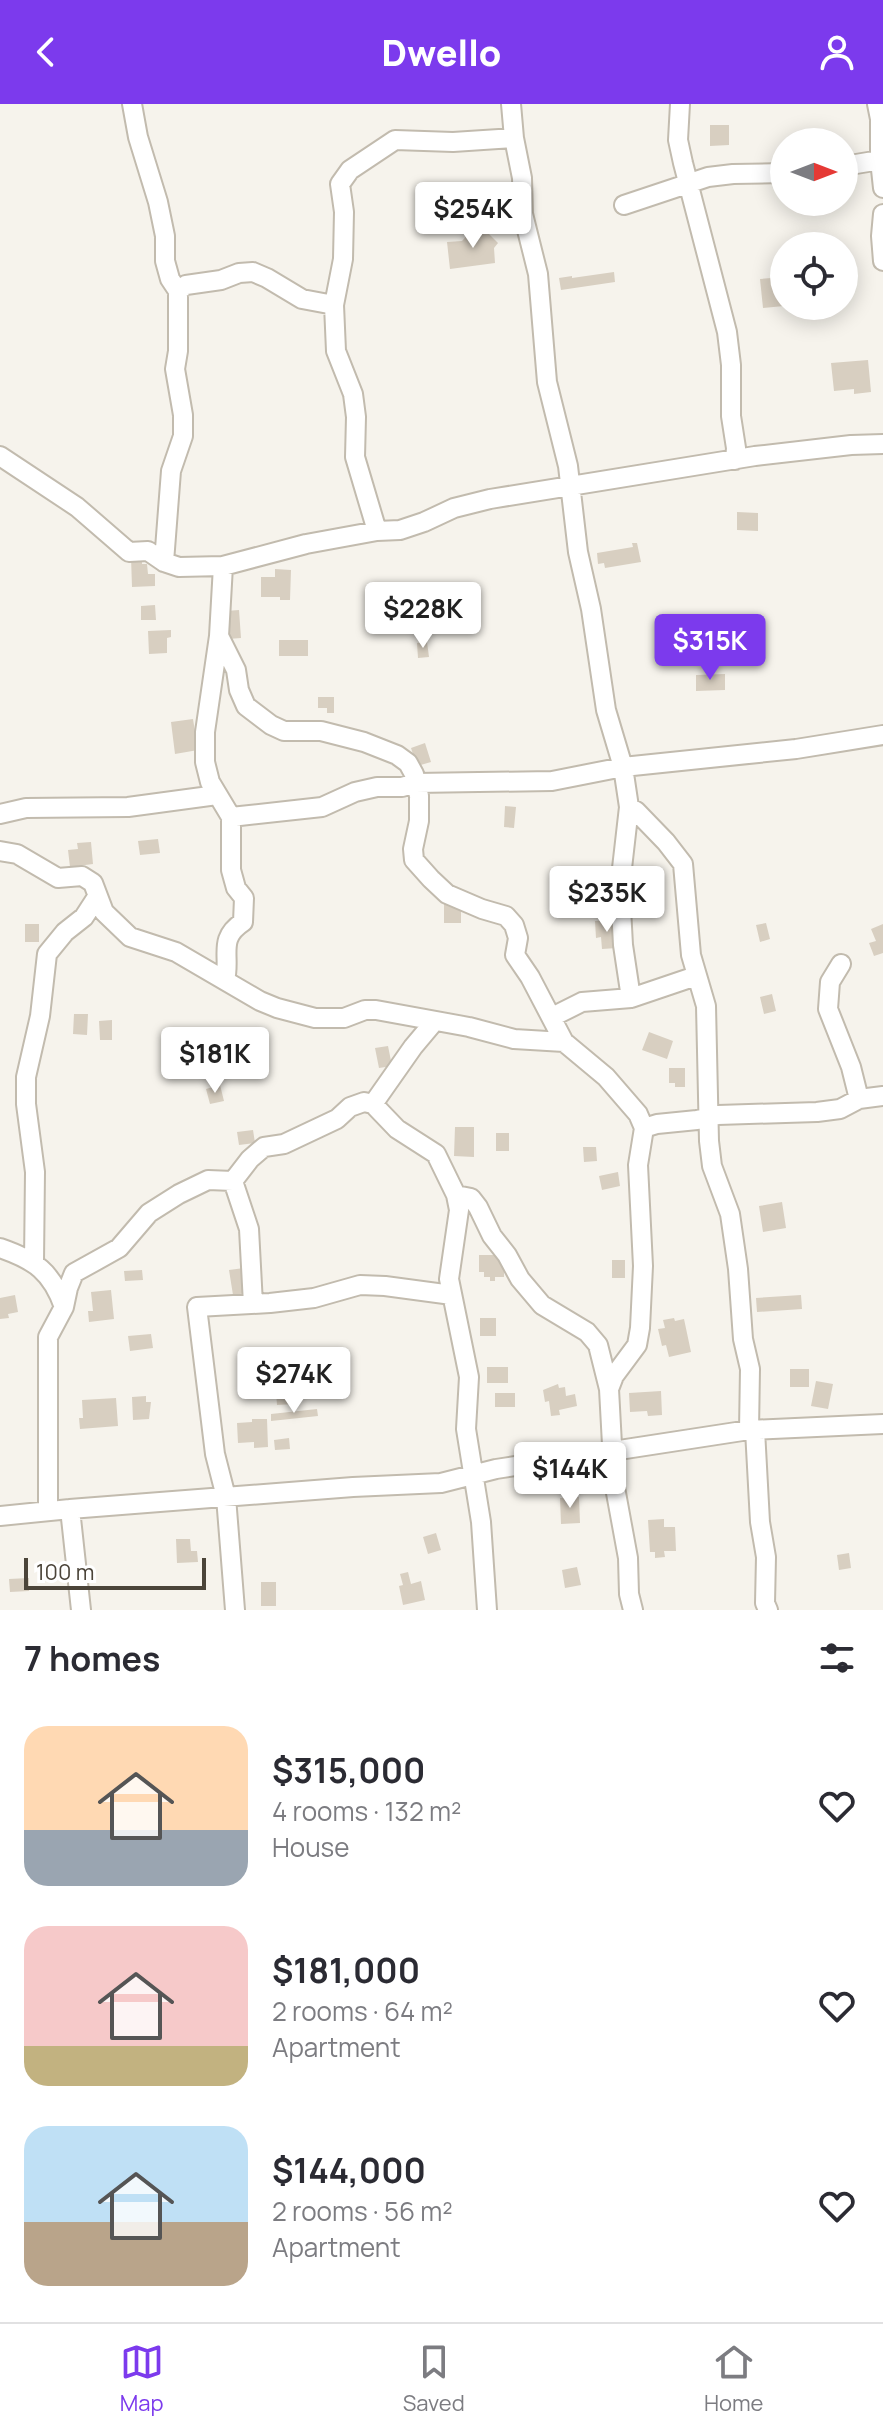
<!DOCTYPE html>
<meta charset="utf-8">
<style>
:root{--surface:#fff;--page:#f2f2f3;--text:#2b2b33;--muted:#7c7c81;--line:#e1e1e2;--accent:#7c3aed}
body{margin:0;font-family:Manrope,sans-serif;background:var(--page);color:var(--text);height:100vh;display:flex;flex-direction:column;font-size:30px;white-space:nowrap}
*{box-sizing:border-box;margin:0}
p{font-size:26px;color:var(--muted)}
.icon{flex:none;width:44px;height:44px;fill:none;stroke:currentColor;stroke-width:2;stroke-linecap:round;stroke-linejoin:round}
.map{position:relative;height:1506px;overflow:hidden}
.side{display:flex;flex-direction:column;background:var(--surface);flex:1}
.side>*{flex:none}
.needle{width:52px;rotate:90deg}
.buttons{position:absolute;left:770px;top:24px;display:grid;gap:16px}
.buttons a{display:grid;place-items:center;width:88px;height:88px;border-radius:50%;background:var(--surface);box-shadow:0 4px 20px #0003;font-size:40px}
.scale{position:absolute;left:24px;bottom:20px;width:182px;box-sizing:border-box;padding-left:8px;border:4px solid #4b4439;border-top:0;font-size:22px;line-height:28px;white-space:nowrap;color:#4b4439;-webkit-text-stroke:6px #fff;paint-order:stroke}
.price{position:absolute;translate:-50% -68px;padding:0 18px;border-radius:8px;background:#fff;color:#222;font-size:26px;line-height:52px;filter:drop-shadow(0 2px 4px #0008)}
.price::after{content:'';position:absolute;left:50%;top:48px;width:24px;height:18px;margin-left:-12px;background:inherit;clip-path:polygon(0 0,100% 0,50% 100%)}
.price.on{background:var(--accent);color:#fff}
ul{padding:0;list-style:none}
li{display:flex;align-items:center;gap:24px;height:200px;padding:0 24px}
li span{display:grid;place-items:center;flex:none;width:224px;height:160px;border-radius:24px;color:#555}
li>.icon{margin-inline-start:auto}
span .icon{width:96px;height:96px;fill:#fffc;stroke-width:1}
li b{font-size:34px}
h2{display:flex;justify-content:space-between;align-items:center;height:96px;padding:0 24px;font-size:34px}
header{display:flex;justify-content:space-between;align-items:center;height:104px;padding:0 24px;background:var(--accent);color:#fff;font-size:36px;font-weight:800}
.menu{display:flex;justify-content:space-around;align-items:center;height:112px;border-top:2px solid var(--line);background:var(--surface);font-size:22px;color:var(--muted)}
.menu a{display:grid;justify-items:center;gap:4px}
.menu .on{color:var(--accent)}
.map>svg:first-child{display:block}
.building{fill:#d8cfc1}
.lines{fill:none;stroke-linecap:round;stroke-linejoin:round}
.minor-casing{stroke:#c2bbae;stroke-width:22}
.minor{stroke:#fff;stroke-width:18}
</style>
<header><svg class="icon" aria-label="back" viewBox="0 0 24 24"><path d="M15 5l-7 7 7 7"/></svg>Dwello<svg class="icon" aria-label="person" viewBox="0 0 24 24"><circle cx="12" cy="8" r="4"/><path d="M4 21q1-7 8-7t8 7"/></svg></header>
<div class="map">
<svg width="883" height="1506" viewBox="0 0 883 1506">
<rect width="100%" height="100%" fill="#f6f3ec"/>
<path class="building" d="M710,21H729V41L710,42Z
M478,119L498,139L494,144L495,159L450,165L447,138L462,137Z
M614,168L615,178L561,186L559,174L572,172V174Z
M784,173V202L763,204L760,175Z
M868,256L871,288L854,290V285L834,287L831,259Z
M737,408L758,409V427L737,426Z
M632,439H637L641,458L605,464L604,459L598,460L597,449L633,443Z
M131,453H142V460H147L148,470H155V482L132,483Z
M275,465L291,466L290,496H280V493H261V473H275Z
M155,501L156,516H141V502Z
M239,506L241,534L228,535L226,507Z
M171,526V533L167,534V549L149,550L148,527Z
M279,536H308V552H279Z
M427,538L429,553L418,554L417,539Z
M725,570V586L696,587V571Z
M318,593H334V609H327V604H318Z
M193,615L198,646L175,650L171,618Z
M425,639L431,658L417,662L411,644Z
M505,702L516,703L514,724L504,723Z
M158,735L160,749L140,751L138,737Z
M91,738L93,760L70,763L68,746L78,745L77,739Z
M596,771V776L608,775L609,789L597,790V793L581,797L578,772Z
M444,797L461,798V819H444Z
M615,816L617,844L602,845L601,833L596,834L595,817Z
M766,819L770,835L760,838L756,821Z
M25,820H39V838H25Z
M883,820V849L874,852L869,839L876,837L871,825Z
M772,890L776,907L764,910L760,893Z
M74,910H88L87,931L73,930Z
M112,916V936H100L99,917Z
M649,928L673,937L667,955L642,946Z
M388,942L392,962L379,964L375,944Z
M669,964H685V983H675V979H669Z
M220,981L224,997L210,1000L206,985Z
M455,1023H474V1053L454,1052Z
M253,1026L255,1039L239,1041L237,1028Z
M496,1029H509V1047H496Z
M583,1043H596L597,1057L584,1058Z
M618,1068L620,1082L602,1086L599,1072Z
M782,1098L786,1124L763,1128L759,1102Z
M479,1151H504V1173H495V1177H490V1173H484V1168H479Z
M612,1156H625V1174H612Z
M244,1164L247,1189L233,1191L229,1166Z
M142,1166L143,1176L125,1177L124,1167Z
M111,1186L114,1215L89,1218L88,1207H93L91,1188Z
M15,1191L18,1208L8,1210L9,1214L0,1215V1194Z
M801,1191L802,1205L757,1208L756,1194Z
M480,1214H496V1232H480Z
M674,1214L675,1217L684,1215L691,1248L669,1253L666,1241L662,1242L658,1225L665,1224L663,1216Z
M151,1230L153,1244L130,1247L128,1232Z
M487,1263H508V1279H487Z
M790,1265H809V1283H790Z
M292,1274L294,1300L277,1301L275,1275Z
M816,1277L833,1280L828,1305L811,1302Z
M558,1280L559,1284L565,1283L566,1292L575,1290L577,1302L559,1306L560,1311L551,1312L549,1297L545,1298L543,1286Z
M661,1287L662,1311L648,1312L647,1307L630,1308L629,1289Z
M495,1289H515V1303H495Z
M146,1292V1298H151L149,1315L133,1316L132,1293Z
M116,1294L118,1322L80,1325L79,1314H83L82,1296Z
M317,1305L318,1312L271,1317V1310Z
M252,1315H267L268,1343L254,1344V1338L238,1339L237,1319L252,1318Z
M289,1334L290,1345L275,1346L274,1336Z
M579,1393L580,1419L561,1420L560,1394Z
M664,1415V1423H675L676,1447H664L665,1453L655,1454V1448H650L648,1416Z
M436,1429L441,1446L428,1450L423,1433Z
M176,1435H190L191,1447H197L198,1458L177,1459Z
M849,1449L851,1464L839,1466L837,1451Z
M577,1463L581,1481L565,1484L562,1466Z
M408,1468L411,1480L421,1477L425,1496L403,1501L399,1482L403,1481L400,1470Z
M29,1474V1487L10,1488L9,1475Z
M261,1478H276V1502H261Z"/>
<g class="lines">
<defs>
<path id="minor" d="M132,0L138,33L158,98L165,132V157L170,175L178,187V247L175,265L183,311V332L171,367L164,458
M511,0L514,34L522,74L523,110L538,170L547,278L568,362L578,448L591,505L606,606L623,663L796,645L883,631
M680,0L678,36L683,59L727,228L731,261V312L736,344L735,356
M877,0L880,15V56L883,84
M844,62L880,56
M624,101L708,73L733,70L784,69
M883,110L881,132L883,157
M178,187L186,181L221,176L239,169L253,168L267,174L302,195L334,201
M0,352L77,403L129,448L148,447L164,458L179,463L223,462L306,440L377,427L400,426L424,418L454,404L490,395L755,352L851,341L883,340
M377,427L355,353L356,313L353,290L336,247L334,201L343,155L344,108L340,80L350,66L395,36L453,38L514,34
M223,462L219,532L236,566L239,586L246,602L271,621L284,627H321L364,638L397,651L408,659L414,670L419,692V717L413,745L414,756L431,775L447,790L482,805L506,812L514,821L518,834L515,851L530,873L564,938L606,973L638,1010L644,1024L638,1061L643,1162L640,1224L637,1241L614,1272L609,1285L614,1378L628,1454L629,1490L633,1506
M219,532L205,628V658L210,678L231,713V766L236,784L244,794L243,818C217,835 231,852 225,876
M629,703L636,707L666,738L683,760L691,851L706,902L709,1037L712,1062L730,1110L738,1165L743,1235L750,1265L749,1326
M0,710L26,704L128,703L217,691
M231,713L322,703L355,688L377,683H402L416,679L552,677L623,663L629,703L621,773V804L623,841L631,894
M0,747L17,750L58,774L82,772L93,779L104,808L130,833L176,848L260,897L277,904L315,914H344L365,906H376L469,923L514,935L564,938
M841,860L830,878L828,905L851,963L859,995
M552,913L582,898L631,894L696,872
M373,1000L413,943L434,918
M644,1024L657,1020L697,1016L718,1011L817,1008L840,1005L859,995L883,992
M233,1077L250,1055L264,1043L284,1040L337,1015L350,1003L364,998L373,1000L397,1025L436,1050L456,1091L459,1106L449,1175L469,1273L466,1325L481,1418L487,1506
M233,1077L249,1125L253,1200
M456,1091L471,1094L478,1103L492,1132L507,1151L520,1175L542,1201L587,1228L598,1241L609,1285
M0,1144C35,1156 52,1168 64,1203
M34,1158L35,1068L26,1000V973L40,912L47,850L65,828L84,813L97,793
M755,1326L760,1418L766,1453L765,1499L768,1506
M70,1405L81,1506
M48,1407V1233L64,1203L68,1184L74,1169L119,1144L149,1109L179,1090L208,1076L233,1077
M0,1412L70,1405L353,1383L441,1379L496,1365L749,1326L883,1320
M235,1506L226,1393L215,1350L197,1203L270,1199L314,1194L360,1181L385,1182L452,1191"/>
</defs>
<use href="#minor" class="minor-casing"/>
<use href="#minor" class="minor"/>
</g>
</svg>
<div class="buttons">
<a><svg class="needle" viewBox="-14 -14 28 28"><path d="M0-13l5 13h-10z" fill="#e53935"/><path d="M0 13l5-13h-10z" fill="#7c7c81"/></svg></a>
<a><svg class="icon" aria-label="locate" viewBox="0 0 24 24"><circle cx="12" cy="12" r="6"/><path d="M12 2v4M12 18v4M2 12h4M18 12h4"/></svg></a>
</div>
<div class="scale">100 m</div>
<b class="price" style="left:473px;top:146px">$254K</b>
<b class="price" style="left:423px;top:546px">$228K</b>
<b class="price on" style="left:710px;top:578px">$315K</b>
<b class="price" style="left:607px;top:830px">$235K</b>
<b class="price" style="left:215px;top:991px">$181K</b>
<b class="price" style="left:294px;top:1311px">$274K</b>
<b class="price" style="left:570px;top:1406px">$144K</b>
</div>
<section class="side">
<h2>7 homes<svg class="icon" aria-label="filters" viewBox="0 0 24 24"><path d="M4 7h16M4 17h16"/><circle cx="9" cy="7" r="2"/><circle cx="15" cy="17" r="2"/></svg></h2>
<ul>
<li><span style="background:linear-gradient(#ffd9b3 65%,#9aa5b1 0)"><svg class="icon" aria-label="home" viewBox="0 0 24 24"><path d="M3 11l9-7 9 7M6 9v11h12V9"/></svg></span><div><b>$315,000</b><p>4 rooms · 132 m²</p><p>House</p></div><svg class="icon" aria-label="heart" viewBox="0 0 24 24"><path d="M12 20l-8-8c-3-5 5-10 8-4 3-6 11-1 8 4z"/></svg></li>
<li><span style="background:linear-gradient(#f6c9c9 75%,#c2b280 0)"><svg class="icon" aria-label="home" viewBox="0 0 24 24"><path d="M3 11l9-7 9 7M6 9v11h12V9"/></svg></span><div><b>$181,000</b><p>2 rooms · 64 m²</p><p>Apartment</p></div><svg class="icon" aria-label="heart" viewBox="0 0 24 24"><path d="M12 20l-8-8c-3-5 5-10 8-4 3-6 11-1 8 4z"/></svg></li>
<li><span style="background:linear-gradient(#bfe0f5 60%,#b9a48a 0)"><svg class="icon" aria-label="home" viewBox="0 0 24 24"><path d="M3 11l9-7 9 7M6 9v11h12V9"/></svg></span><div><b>$144,000</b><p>2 rooms · 56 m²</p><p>Apartment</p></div><svg class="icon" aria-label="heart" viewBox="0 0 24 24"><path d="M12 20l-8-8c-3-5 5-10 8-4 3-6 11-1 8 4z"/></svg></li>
</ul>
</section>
<nav class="menu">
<a class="on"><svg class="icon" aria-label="map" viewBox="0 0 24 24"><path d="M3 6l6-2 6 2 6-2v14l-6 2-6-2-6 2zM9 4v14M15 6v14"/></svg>Map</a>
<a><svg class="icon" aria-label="saved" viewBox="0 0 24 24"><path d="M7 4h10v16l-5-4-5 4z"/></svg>Saved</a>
<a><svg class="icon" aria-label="home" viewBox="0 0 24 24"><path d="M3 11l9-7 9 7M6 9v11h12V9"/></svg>Home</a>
</nav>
